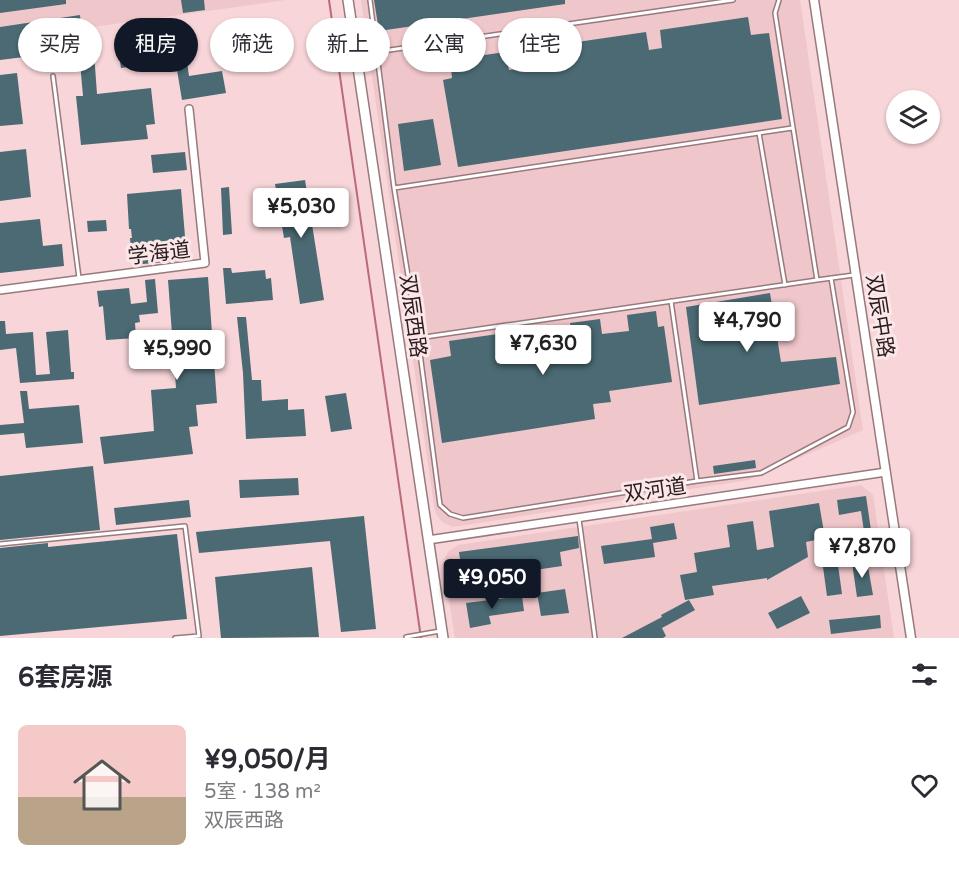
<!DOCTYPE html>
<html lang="zh">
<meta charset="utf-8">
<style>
:root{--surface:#fff;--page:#f2f2f3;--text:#2b2b33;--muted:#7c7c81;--line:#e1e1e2;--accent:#111827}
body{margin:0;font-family:"Varela Round","Noto Sans SC",sans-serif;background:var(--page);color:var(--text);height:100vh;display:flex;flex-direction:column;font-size:22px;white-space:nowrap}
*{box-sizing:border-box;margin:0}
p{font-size:20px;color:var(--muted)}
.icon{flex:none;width:33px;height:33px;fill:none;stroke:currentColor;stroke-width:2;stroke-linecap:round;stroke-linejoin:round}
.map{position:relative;height:638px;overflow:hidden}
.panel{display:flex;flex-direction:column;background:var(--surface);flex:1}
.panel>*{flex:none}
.banner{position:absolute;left:18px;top:18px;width:600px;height:54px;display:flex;gap:12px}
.fabs{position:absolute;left:886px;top:90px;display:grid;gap:12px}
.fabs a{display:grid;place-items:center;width:54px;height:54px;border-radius:50%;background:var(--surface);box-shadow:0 2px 4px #0004;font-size:30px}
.price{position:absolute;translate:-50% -51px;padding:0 14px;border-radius:6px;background:#fff;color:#222;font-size:20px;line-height:39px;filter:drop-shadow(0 2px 3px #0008)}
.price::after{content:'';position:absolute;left:50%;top:36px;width:18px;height:14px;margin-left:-9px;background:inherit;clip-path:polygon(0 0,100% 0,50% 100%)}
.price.selected{background:var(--accent);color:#fff}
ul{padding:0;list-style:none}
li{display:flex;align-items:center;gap:18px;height:150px;padding:0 18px}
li+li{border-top:2px solid var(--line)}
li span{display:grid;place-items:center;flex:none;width:168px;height:120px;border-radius:9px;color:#555}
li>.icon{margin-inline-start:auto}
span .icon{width:72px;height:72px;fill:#fffc;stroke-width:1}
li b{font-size:26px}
h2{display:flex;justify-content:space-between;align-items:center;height:72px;padding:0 18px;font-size:26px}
.chip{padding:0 21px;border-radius:27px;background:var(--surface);box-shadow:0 2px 4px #0004;font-size:21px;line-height:54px}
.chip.selected{background:var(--accent);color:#fff}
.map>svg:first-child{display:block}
.built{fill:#efc6ca}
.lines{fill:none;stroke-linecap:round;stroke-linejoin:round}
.stream{stroke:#bb6b77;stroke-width:2}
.building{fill:#4b6a73}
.service-casing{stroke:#987a7d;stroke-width:6}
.minor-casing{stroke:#987a7d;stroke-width:10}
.tertiary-casing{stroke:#987a7d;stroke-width:11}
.secondary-casing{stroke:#987a7d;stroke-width:12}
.service{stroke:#fff;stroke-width:3}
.minor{stroke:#fff;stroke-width:7}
.tertiary{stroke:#fff;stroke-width:8}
.secondary{stroke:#fff;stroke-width:9}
.labels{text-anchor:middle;stroke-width:6;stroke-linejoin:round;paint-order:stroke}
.street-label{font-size:21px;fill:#2a1d1f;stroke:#fbe6e8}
</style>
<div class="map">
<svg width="959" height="638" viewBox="0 0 959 638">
<rect width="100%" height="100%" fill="#f7d5d8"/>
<path class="built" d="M0,0H286L0,40Z
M361,0H800L863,430L748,480L453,527L442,522L435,512Z
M861,485L873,495L894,638H455L443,562L448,552L458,545Z"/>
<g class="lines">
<path class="stream" d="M329,0L421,638"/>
</g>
<path class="building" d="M0,0H66V4L0,13Z
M181,0H204L205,10L183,13Z
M374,0H565V4L379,31Z
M80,15L81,25L30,32L32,46L58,43L60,60L41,62L40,55L0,60V27Z
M748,17L751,35L769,33L782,119L458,167L443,80L452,78L450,60L505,52L509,70L546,65L543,47L646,32L649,50L662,48L660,30Z
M173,24L178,59L167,61L161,26Z
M93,39L97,94L151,88L155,124L146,125L148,139L81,145L76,96H83L78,40Z
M140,52L142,65L121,68L119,55Z
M187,62L189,76L222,71L226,93L182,100L176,64Z
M17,73L23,124L0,126V75Z
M433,119L441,165L404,171L398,124Z
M26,149L31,197L0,201V152Z
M185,152L187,170L153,173L151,155Z
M305,180L324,300L300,304L290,237L284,238L275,184Z
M229,187L232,234L223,235L221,188Z
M181,189L187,260L132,265L130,238H132L131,229H129L127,194Z
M40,219L43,246L62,244L64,266L0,273V223Z
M106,220L107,231L88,232L87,221Z
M223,268H231L232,273L265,270L266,279L271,278L273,300L226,304Z
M208,277L217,403L196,405L198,426L189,427L193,454L104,464L100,437L154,431L151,390L176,388L168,280Z
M155,279L158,313L139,315L140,322L135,323L136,338L106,340L103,306L99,307L97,291L129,288L131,304L147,302L145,280Z
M770,293L781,362L836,357L840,384L699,405L686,307Z
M656,311L658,327L664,326L672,382L609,391L611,402L593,404L595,419L442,443L430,360L451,356L449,341L548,327L550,342L573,339L570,323L600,319L602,334L629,331L627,315Z
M237,317H246L252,380H261L262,401L288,399V410L304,409L306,436L246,439L243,373Z
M0,321H5L6,334L33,332L36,375L50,374L46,332L68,330L71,372H74V379L20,383L16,348L0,350Z
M20,391H27L29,409L79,405L83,443L26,448L24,433L0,435V425L24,423Z
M346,393L352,429L331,432L325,396Z
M755,460L756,468L714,474L713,466Z
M93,466L100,530L0,540V476Z
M298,478L299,495L240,498L239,480Z
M866,496L873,544L866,545L861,511L839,515L837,500Z
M189,500L191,517L116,525L114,508Z
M819,503L825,538L806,542L808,557L767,580V578L712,586L714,595L685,600L680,575L697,572L694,553L730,547L727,525L753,521L757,550L774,547L769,511Z
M364,516L376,629L341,632L330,541L199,553L196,532Z
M674,523L677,539L653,543L655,557L604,564L601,546L652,539L650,527Z
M177,534L187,619L0,636V548L48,543V547Z
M578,536L579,548L560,552L562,566L501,575L498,562L477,565L479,581L451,585L448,560L460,559L459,552Z
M867,561L873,595L857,597L852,563Z
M838,565L842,594L827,596L823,567Z
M312,567L319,637L221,638L215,577Z
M565,589L569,613L541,616L537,593Z
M522,596L524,611L489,616L491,624L470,628L466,603Z
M801,596L810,613L777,629L768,613Z
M689,600L695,610L662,628L666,636L663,638H622L662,617L661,615Z
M880,615L881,628L831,634L829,620Z"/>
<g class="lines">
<defs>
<path id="service" d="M370,0L394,188L418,338
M779,0L775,13L817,280
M376,52L733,0
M53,76L79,278
M759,133L785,285
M394,188L792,128
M831,278L853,412L848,427L761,473L697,481L463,518L450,514L440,505L418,338L817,280L854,275
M671,301L697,481
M579,519L595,638
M0,544L185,526L199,636L175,638
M406,637L440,631"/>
<path id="minor" d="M0,290L205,263L189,109
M428,540L886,472"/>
<path id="tertiary" d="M814,0L911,638"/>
<path id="secondary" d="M348,0L443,638"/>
</defs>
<use href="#service" class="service-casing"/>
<use href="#minor" class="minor-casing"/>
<use href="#tertiary" class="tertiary-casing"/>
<use href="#secondary" class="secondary-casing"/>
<use href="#service" class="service"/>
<use href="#minor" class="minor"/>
<use href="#tertiary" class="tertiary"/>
<use href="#secondary" class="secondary"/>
</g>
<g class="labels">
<g class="street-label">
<text transform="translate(159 253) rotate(-7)" y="7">学海道</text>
<text transform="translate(413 316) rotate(82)" y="7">双辰西路</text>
<text transform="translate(880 316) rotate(81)" y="7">双辰中路</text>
<text transform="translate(655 490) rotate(-8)" y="7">双河道</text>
</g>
</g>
</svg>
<div class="fabs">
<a><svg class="icon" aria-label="layers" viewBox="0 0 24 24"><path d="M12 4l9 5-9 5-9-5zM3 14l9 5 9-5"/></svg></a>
</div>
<b class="price" style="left:301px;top:239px">¥5,030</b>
<b class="price" style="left:747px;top:353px">¥4,790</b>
<b class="price" style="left:543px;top:376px">¥7,630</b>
<b class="price" style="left:177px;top:381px">¥5,990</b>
<b class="price" style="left:862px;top:579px">¥7,870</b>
<b class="price selected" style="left:492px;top:610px">¥9,050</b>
<div class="banner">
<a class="chip">买房</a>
<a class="chip selected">租房</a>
<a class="chip">筛选</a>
<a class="chip">新上</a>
<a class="chip">公寓</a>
<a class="chip">住宅</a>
</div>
</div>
<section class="panel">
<h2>6套房源<svg class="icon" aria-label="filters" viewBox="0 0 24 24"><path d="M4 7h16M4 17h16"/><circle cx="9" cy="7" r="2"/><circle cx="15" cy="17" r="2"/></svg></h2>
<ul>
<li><span style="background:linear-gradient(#f6c9c9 60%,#b9a48a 0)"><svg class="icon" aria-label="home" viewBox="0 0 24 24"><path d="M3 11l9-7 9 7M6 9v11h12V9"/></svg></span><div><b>¥9,050/月</b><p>5室 · 138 m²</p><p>双辰西路</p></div><svg class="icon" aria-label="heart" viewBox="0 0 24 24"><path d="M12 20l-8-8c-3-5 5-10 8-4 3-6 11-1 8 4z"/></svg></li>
</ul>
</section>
